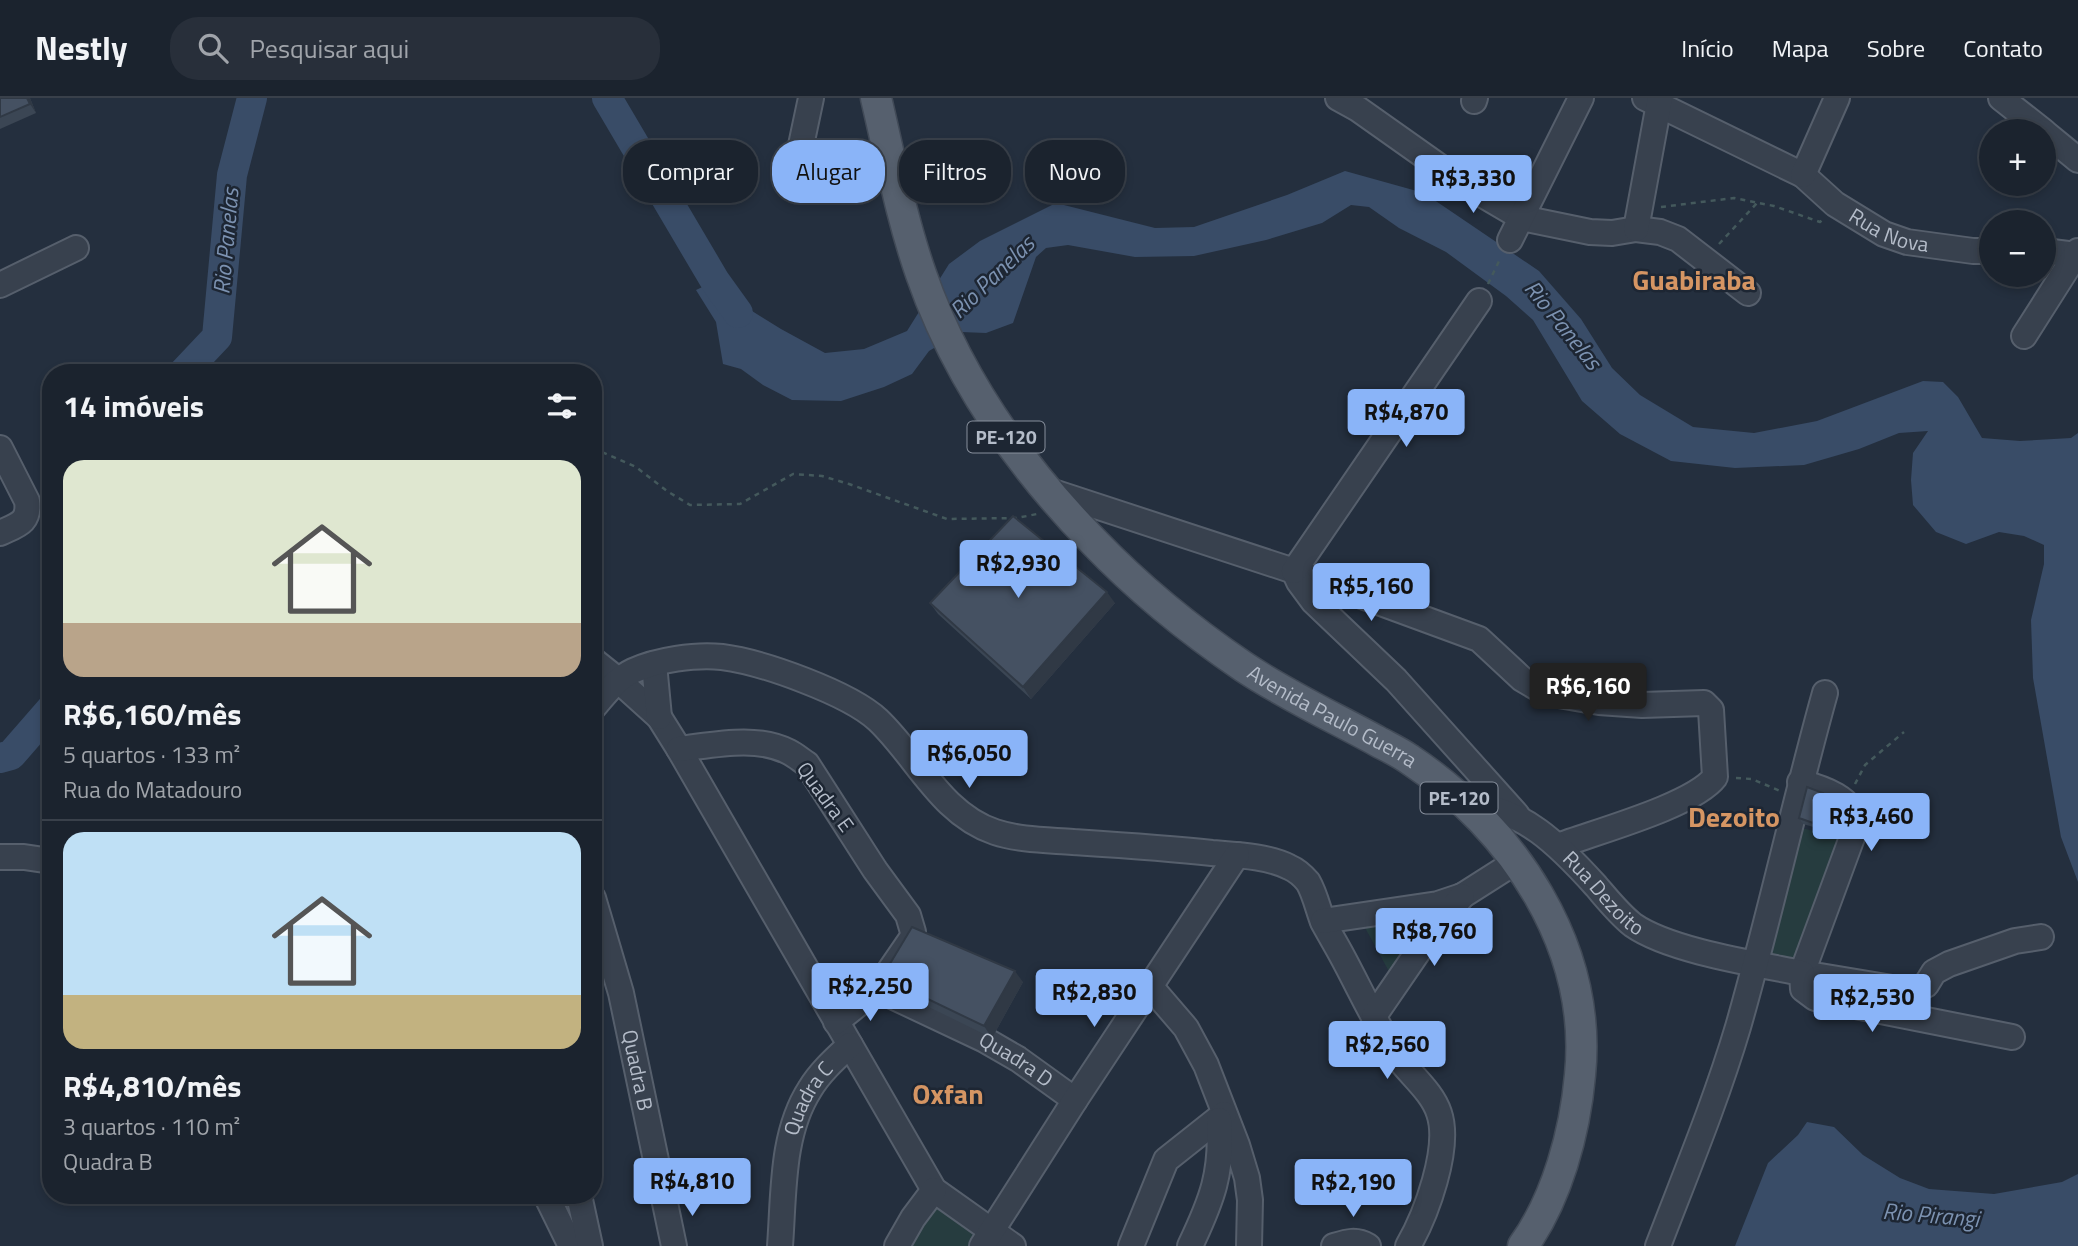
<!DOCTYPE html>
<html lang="pt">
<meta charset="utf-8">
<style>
:root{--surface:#1b232e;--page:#282f3a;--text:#f1f3f6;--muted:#a0a4aa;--line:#39404a;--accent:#8ab4f8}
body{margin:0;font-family:"Titillium Web",sans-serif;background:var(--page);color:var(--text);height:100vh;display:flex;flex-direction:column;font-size:26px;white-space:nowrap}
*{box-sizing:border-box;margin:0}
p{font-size:23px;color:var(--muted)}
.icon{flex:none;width:38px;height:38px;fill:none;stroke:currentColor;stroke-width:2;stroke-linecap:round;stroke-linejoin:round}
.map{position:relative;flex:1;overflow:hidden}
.details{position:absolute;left:42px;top:266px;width:560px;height:840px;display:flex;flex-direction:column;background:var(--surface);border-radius:28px;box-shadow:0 4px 10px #0003,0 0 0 2px var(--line)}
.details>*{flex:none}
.top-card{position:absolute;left:623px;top:42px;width:665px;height:63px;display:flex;gap:14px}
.controls{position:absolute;left:1979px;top:21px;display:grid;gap:14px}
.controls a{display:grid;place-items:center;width:77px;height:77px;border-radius:50%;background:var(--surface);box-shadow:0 4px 10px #0003,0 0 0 2px var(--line);font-size:35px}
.price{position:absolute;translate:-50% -60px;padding:0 16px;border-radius:7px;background:var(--accent);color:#111;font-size:23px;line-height:46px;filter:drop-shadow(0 2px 4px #0008)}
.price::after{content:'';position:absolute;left:50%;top:42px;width:21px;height:16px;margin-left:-10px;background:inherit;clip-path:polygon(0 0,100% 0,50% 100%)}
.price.selected{background:#222;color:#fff}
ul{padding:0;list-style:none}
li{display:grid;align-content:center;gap:14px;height:371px;padding:0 21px}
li+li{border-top:2px solid var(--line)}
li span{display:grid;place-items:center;height:217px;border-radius:21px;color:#555}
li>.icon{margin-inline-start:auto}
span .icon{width:126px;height:126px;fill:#fffc;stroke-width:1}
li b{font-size:30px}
h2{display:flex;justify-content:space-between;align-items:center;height:84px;padding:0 21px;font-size:30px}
.chip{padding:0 24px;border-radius:28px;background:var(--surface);box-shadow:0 4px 10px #0003,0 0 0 2px var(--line);font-size:24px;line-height:63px}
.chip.selected{background:var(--accent);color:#111}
header{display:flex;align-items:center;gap:42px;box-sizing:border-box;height:98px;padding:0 35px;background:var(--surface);border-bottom:2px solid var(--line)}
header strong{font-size:33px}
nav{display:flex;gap:38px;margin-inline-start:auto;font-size:24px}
.search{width:490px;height:63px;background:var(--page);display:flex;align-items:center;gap:18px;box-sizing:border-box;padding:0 24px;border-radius:28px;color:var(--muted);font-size:26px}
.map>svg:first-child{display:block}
.green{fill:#263c3f}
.water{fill:#394c67}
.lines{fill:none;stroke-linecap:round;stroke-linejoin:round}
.river{stroke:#394c67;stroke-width:30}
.minor-casing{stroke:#565f6c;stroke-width:28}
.major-casing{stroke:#414a57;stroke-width:33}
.path{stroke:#44595c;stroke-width:2.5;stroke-dasharray:5 5;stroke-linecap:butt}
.minor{stroke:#38414e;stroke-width:24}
.major{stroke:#56606e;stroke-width:30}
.wall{fill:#3b4654}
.shaded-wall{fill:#303945}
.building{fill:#455162;stroke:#303945;stroke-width:2}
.labels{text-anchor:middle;stroke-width:5;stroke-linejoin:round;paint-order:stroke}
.shield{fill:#1d2633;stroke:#878f9c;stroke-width:2}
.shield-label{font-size:19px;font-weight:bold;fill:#b4bcc9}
.street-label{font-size:21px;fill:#b4bcc9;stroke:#1d2633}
.water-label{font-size:23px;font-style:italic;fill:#7c92b1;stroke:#1d2633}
.district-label{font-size:28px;font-weight:bold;fill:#d59563;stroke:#1d2633}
</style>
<header>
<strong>Nestly</strong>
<div class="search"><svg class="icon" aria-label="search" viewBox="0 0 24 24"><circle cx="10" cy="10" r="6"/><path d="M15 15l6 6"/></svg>Pesquisar aqui</div>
<nav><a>Início</a><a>Mapa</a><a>Sobre</a><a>Contato</a></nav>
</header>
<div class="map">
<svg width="2078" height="1148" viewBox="0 0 2078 1148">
<rect width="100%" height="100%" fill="#242f3e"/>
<path class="green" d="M1801,730L1845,740L1800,870L1766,860Z
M1434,816L1392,879L1363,826Z
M936,1106L983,1135L974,1148H912Z"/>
<path class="water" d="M1345,73L1424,95L1539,173L1581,221L1612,270L1640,297L1693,329L1754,335L1817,323L1923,283L1943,284L1958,299L1982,340L2020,343L2071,340L2078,335V784L2061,739L2033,580L2031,522L2044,466V447L2024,438L1999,434L1966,446L1936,434L1913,407L1911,382L1913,355L1928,333L1899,335L1859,351L1804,367L1735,370L1671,363L1620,336L1582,303L1533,222L1506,198L1446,154L1399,130L1369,109L1351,107L1322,125L1266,142L1194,158L1135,159L1068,147L1046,150L1036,159L1013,225L986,235L961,234L929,253L912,276L884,289L841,303L792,302L763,287L741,271L723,266L716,224L696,192L728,177L752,213L781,231L825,255L864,251L907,233L949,166L980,143L1056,105L1155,130L1194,129L1287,97Z
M1807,1024L1834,1029L1863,1057L1900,1080L1929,1091L1994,1096L2062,1084L2078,1076V1148H1735L1768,1065L1798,1037Z"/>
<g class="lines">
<path class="river" d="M607,0L715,183L738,215
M183,275L217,239L232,77L252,0
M0,660L11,657L51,611"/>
<defs>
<g id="minor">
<path d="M1338,0L1358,11L1464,86L1522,120L1590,134L1612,135L1636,131L1660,134L1678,141L1748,195"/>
<path id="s1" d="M1645,0L1803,77L1835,106L1884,136L1907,144L1973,153H1992"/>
<path d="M2001,0L2043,33"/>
<path d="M1474,3L1475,0"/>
<path d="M2044,34L2078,62"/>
<path d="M800,52L811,0"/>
<path d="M1803,77L1837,0"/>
<path d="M1636,131L1660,0"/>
<path d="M1510,142L1581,0"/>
<path d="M2044,153L2076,157"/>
<path d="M0,187L76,150"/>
<path d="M2024,238L2078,153"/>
<path d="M0,350L27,403C30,425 17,427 0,435"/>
<path d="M1047,392L1294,473L1479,541L1522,581L1539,591L1553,596L1599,604L1642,607L1704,605L1711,612L1715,679C1693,708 1595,734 1558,748"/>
<path d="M1294,473L1299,484L1313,503L1396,582L1517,717"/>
<path d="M1294,473L1479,203"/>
<path d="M593,562L618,582L659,619L679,651L934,1092L1013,1148"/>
<path d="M654,566L659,619"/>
<path d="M593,610C605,596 616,581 633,573C656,562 696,556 722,559C762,564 849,595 878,622C917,659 941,716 995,734C1019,742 1047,742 1073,744C1119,747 1166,750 1212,755C1236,757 1267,758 1289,769C1296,772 1303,778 1308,784C1315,796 1318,811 1323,824C1329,835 1335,845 1341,856C1359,889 1375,925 1396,957C1409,976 1432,993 1439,1015C1451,1050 1426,1117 1408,1148"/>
<path d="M679,651C714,647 756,637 789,654C795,657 801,662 807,666L875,772L908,817L913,834L912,840L877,891L836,924"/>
<path d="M1800,684C1823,690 1854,700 1857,726L1802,875L1910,893L1926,887L1934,874L1949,866L2015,843L2041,839"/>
<path id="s2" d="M1465,705C1523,710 1559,747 1596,788C1608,802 1619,816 1633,827C1670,853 1757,866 1802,875L1803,891L1815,900L2012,939"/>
<path d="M0,759H24L51,763"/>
<path id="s3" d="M593,800L621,895L674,1148"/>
<path d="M1323,823L1438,806L1462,798L1517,763"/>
<path d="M1150,888L1186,930L1206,967L1237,1047L1247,1080L1250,1102L1249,1148"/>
<path id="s4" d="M877,891L985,942L1018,961L1075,1002"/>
<path d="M1374,918L1422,848L1462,798"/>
<path d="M546,1097L571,1148"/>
<path d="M579,1097L590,1148"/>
<path id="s5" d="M780,1148C784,1096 781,1036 810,991C820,974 836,960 850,947"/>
<path d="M897,1148L913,1120L934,1092"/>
<path d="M982,1148L1075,1002L1237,757"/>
<path d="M1131,1148L1166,1062L1224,1016"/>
<path d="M1190,1148C1212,1102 1223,1074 1219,1022"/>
<path d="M1334,1148C1347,1144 1356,1141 1368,1148"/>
<path d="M1658,1148C1686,1075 1716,1003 1738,929C1770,818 1794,706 1825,595"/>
</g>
<g id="major">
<path id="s6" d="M876,0C890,59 901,119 921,176C956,277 1019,367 1093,443C1140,492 1188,531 1244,569C1286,597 1333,619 1377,643C1388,649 1399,654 1409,661C1513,730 1593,849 1580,977C1575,1034 1557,1101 1523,1148"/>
</g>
</defs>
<use href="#minor" class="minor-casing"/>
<use href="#major" class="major-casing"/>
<path class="path" d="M1661,109L1734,100L1774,108L1820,124L1822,122
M1719,146L1757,105
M1488,186L1500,161
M593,350L636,369L667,393L690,407L740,406L793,376L822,378L849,386L947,421L1017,420L1037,416
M1736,680L1752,681L1780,693
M1855,686L1865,667L1904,634"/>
<use href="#minor" class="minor"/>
<use href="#major" class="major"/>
</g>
<path class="wall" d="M0,0H30L36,15L0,31Z
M930,505H1115L1031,601L938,516Z
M1828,701L1817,730L1803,726L1799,720Z
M882,879L1023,884L992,940L890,890Z"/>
<path class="shaded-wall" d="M27,0H30L36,15L30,6Z
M1107,494L1115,505L1031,601L1023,589Z
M598,580L604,588L593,601V585Z
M1823,695L1828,701L1817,730L1813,725Z
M1015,873L1023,884L992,940L984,928Z"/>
<path class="building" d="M0,0H27L30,6L0,19Z
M1013,418L1107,494L1023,589L930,505Z
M593,576L598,580L593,585Z
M1807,689L1823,695L1813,725L1799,720Z
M912,829L1015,873L984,928L882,879Z"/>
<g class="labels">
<g class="shield">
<rect x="967.5" y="323.5" width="77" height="31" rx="5"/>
<rect x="1420.5" y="684.5" width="77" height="31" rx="5"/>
</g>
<g class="shield-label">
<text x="1006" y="346">PE-120</text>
<text x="1459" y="707">PE-120</text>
</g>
<g class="street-label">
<text dy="7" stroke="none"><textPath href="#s1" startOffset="280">Rua Nova</textPath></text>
<text dy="7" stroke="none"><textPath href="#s6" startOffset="800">Avenida Paulo Guerra</textPath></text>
<text transform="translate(825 699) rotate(54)" y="7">Quadra E</text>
<text dy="7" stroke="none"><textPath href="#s2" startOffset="170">Rua Dezoito</textPath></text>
<text dy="7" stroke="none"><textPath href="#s4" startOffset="156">Quadra D</textPath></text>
<text dy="7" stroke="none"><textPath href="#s3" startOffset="178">Quadra B</textPath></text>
<text dy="7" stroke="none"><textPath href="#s5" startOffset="152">Quadra C</textPath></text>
</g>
<g class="water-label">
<text transform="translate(226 143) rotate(-85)" y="8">Rio Panelas</text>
<text transform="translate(992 179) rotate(-44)" y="8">Rio Panelas</text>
<text transform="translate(1563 227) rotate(51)" y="8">Rio Panelas</text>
<text transform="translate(1931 1117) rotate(5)" y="8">Rio Pirangi</text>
</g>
<g class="district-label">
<text x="1694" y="192">Guabiraba</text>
<text x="1734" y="729">Dezoito</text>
<text x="948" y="1006">Oxfan</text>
</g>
</g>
</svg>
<div class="controls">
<a>+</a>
<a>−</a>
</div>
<b class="price" style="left:1473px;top:117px">R$3,330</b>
<b class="price" style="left:1406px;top:351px">R$4,870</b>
<b class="price" style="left:1018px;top:502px">R$2,930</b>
<b class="price" style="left:1371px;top:525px">R$5,160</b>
<b class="price selected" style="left:1588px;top:625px">R$6,160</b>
<b class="price" style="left:969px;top:692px">R$6,050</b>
<b class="price" style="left:1871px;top:755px">R$3,460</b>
<b class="price" style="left:1434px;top:870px">R$8,760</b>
<b class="price" style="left:870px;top:925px">R$2,250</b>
<b class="price" style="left:1094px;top:931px">R$2,830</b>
<b class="price" style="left:1872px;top:936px">R$2,530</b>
<b class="price" style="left:1387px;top:983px">R$2,560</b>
<b class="price" style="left:692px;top:1120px">R$4,810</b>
<b class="price" style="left:1353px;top:1121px">R$2,190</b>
<div class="top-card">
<a class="chip">Comprar</a>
<a class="chip selected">Alugar</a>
<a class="chip">Filtros</a>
<a class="chip">Novo</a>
</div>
<section class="details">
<h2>14 imóveis<svg class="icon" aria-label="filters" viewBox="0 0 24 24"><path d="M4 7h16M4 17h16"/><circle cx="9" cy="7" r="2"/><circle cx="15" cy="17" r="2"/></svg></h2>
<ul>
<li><span style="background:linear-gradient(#dfe7d0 75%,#b9a48a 0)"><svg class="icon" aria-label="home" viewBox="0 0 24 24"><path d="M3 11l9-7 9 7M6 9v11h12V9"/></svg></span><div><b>R$6,160/mês</b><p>5 quartos · 133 m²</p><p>Rua do Matadouro</p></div></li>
<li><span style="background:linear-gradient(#bfe0f5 75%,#c2b280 0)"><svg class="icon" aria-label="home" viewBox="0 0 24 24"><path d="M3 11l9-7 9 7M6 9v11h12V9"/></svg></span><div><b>R$4,810/mês</b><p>3 quartos · 110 m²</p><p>Quadra B</p></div></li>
</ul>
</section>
</div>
